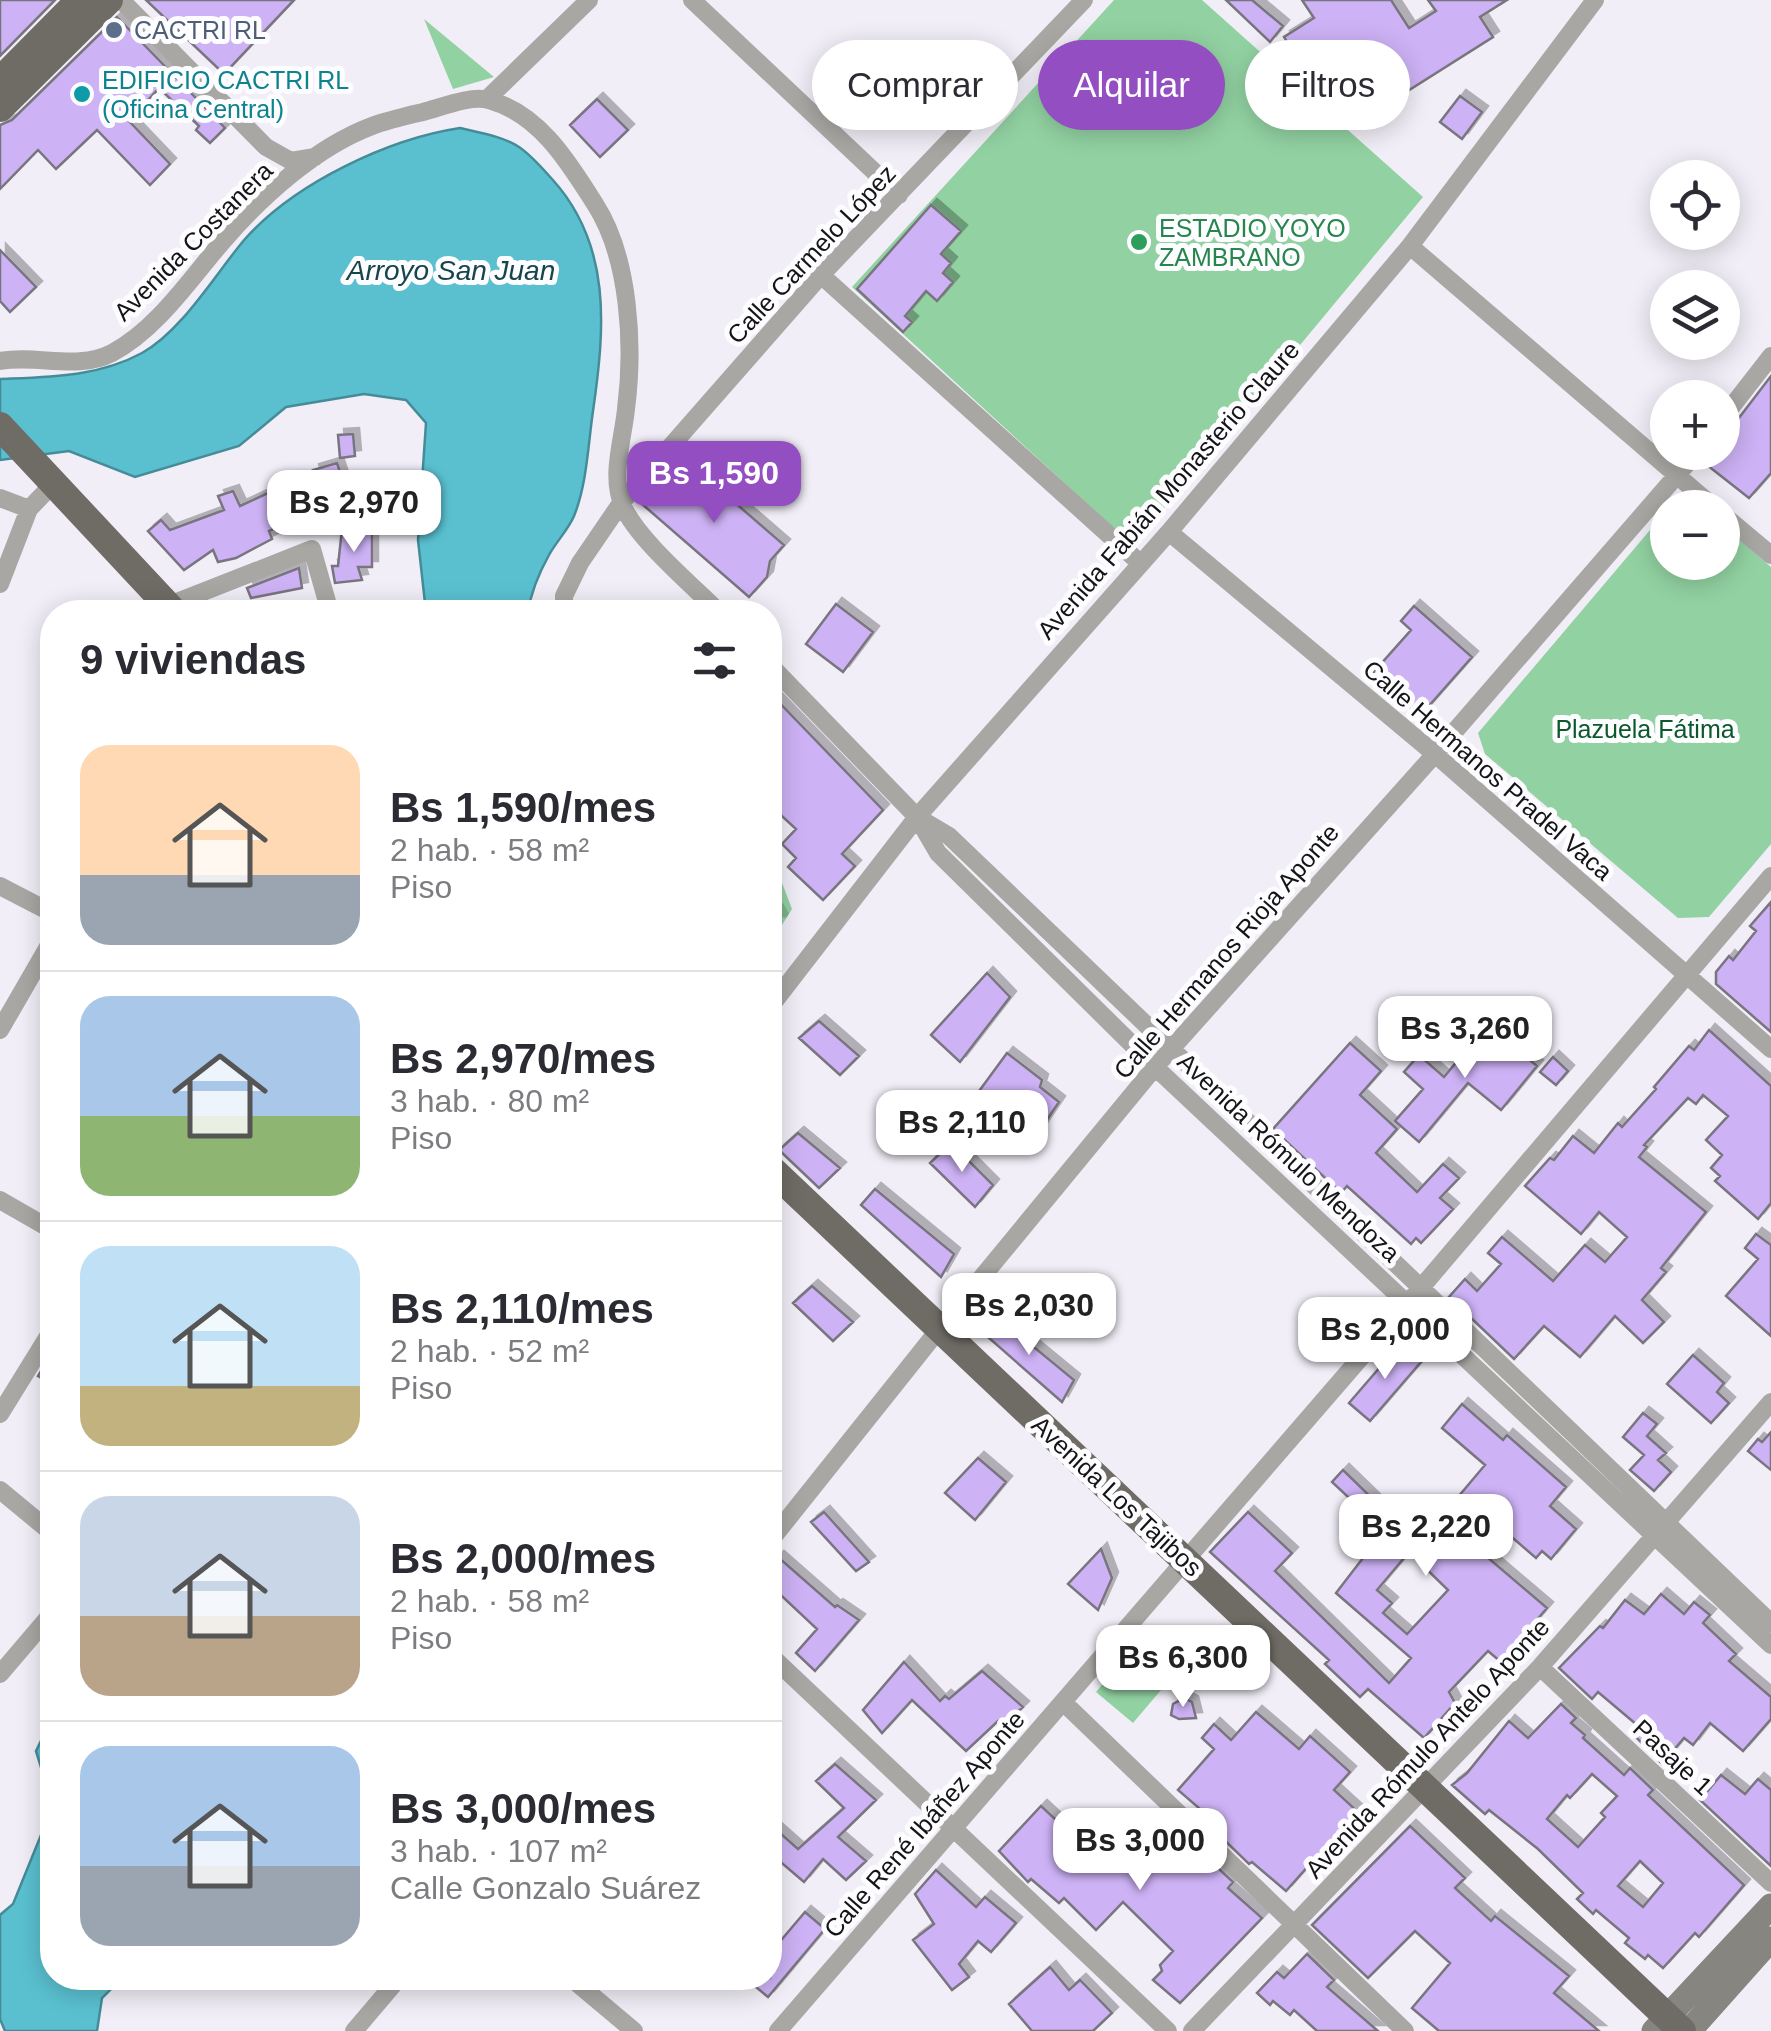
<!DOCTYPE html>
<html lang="es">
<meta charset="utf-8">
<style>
:root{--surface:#fff;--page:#f2f2f3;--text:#2b2b33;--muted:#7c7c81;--line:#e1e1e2;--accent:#934ec1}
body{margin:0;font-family:Helvetica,sans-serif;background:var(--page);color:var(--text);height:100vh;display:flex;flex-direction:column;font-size:38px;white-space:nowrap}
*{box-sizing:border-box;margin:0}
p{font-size:32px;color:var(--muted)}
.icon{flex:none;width:55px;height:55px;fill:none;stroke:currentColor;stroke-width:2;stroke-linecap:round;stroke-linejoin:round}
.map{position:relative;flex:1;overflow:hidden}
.panel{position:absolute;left:40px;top:600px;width:742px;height:1390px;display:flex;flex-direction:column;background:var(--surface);border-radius:40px;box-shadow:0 5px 25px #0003}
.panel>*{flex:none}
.top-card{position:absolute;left:812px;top:40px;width:808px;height:90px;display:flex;gap:20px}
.controls{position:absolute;left:1650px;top:160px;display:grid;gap:20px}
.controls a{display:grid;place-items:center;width:90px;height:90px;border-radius:50%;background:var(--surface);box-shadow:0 5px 25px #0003;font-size:50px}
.price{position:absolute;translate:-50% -85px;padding:0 22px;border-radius:20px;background:#fff;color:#222;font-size:32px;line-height:65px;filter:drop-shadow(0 2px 5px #0008)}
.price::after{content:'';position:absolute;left:50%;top:60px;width:30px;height:22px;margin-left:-15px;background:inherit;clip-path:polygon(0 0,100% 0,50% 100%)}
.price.active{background:var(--accent);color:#fff}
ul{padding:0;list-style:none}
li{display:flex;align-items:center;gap:30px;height:250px;padding:0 40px}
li+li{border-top:2px solid var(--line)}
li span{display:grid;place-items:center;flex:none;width:280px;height:200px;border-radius:30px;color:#555}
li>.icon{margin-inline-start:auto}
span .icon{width:120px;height:120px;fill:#fffc;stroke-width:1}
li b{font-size:42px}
h2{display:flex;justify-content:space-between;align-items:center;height:120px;padding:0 40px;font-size:42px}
.pill{padding:0 35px;border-radius:45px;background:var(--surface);box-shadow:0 5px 25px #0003;font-size:35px;line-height:90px}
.pill.active{background:var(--accent);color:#fff}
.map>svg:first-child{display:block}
.forest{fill:url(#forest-firs)}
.green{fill:#92d2a2}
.water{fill:#5ac0d0;stroke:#458c98;stroke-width:2.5}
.building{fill:#cdb2f5;stroke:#78757e;stroke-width:2.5;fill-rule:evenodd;filter:url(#shadow)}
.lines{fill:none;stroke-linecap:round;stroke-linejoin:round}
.minor{stroke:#a9a7a4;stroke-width:18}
.secondary{stroke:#87857f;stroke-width:25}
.primary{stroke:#6f6c65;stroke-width:28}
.service-dot{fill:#5c6f8a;stroke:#fdfcfe;stroke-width:4}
.culture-dot{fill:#0f9aa8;stroke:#fdfcfe;stroke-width:4}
.leisure-dot{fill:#2e9e5b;stroke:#fdfcfe;stroke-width:4}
.labels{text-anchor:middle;stroke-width:10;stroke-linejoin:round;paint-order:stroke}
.service-label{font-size:25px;fill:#4e5e75;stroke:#fdfcfe;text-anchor:start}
.culture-label{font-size:25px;fill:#0d838f;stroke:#fdfcfe;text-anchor:start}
.leisure-label{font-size:25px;fill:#27864d;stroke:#fdfcfe;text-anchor:start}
.street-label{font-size:25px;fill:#141316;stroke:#fdfcfe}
.park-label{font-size:25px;fill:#0a582c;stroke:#fdfcfe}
.water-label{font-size:28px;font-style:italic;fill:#17454c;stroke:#fdfcfe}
</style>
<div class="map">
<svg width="1771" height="2031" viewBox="0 0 1771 2031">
<defs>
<pattern id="forest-firs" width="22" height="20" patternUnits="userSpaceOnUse" patternTransform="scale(2.5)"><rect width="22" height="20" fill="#92d2a2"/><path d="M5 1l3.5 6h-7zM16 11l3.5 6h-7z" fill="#7db38b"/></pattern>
<filter id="shadow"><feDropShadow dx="6" dy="-6" stdDeviation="0" flood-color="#0004"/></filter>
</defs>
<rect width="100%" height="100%" fill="#f1eef7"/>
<path class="forest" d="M770,833L773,859L792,909L770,944Z"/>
<path class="green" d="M1114,0H1202L1423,197L1133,546L852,287Z
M424,19L494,77L453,89Z
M1667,510L1668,562H1722L1723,526L1771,567V844L1709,917L1678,918L1485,754L1478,733Z
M1152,1625L1189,1657L1133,1723L1096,1692Z"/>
<path class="water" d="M460,128C480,133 502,136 519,147C531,155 542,168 552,179C612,245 605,328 593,411C588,445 587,484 574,516C568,530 556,542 549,555C539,573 531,592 528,612H426L418,540L426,423L406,400L364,394L286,407L239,446L135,477L69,451L0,460V379C49,377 98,377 142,353C182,331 216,273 245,239C295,183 388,139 460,128Z
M52,1718V1803L36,1751Z
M52,1808V1978H122L102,1998L97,2031H5L0,2019V1915L13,1904Z"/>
<path class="building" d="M0,0H55L0,56Z
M146,0H294L224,74Z
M1226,0H1252L1283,26L1270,42Z
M1302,0H1391L1409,28L1436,11L1428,0H1507L1480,17L1493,37L1376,111L1352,72L1319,93L1284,37L1314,18Z
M117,17L225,128L210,143L196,130L199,126L159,88L129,121L170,164L150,185L97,130L56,169L38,150L0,189V125L12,120Z
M1460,96L1482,112L1462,139L1440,122Z
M597,99L628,130L600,157L570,125Z
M931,205L961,231L941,254L951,263L943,273L953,282L937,301L926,291L905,316L912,322L903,332L857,289Z
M0,250L36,287L10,312L0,301Z
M1771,376V473L1749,498L1707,465L1706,461L1709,452H1722V431L1732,427Z
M353,434L355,456L340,458L338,435Z
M682,457L784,545L770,561L767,577L749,597L642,504Z
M337,463L344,484L320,492L313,470Z
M233,491L240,506L268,493L285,524L269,531L272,539L236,558L218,562L213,550L184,570L148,531L161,520L170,530L224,510L218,496Z
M342,529H372V567H358L362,580L335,583L332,566H338Z
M299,568L302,588L251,598L247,588Z
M836,604L873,632L843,672L806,644Z
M1414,606L1472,657L1420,716L1372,674L1411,630L1401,621Z
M770,693L883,810L842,854L855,866L823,900L788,867L796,858L782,844L796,829L770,805Z
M1771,902V1032L1716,984V972L1729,956L1733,960L1756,931L1750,926Z
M987,973L1010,997L960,1062L931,1035Z
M819,1021L859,1056L840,1075L799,1038Z
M1483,1030L1493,1038L1497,1033L1537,1066L1501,1110L1468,1083L1419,1142L1395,1121L1423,1089L1404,1072L1419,1055L1444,1077Z
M1709,1030L1771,1086V1203L1758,1219L1715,1181L1720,1176L1711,1168L1722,1155L1706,1140L1728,1116L1703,1095L1696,1104L1688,1098L1644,1145L1647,1147L1639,1157L1706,1212L1661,1268L1666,1272L1642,1300L1664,1322L1643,1343L1615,1316L1580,1357L1544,1326L1514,1359L1449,1297L1465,1279L1477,1291L1501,1264L1488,1253L1502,1237L1553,1281L1585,1245L1605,1262L1627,1237L1599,1212L1581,1234L1525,1186L1550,1158L1554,1160L1573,1136L1594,1153L1618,1123L1622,1127L1656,1089L1654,1087L1689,1046L1694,1050Z
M1350,1043L1381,1071L1360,1095L1397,1129L1376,1153L1417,1192L1443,1164L1459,1178L1440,1198L1453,1209L1421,1243L1416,1238L1411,1244L1347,1186L1341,1193L1273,1129Z
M1007,1053L1042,1080L1040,1087L1059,1102L1038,1133L1027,1139L974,1098Z
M1553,1057L1568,1071L1556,1085L1540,1072Z
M798,1133L840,1168L819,1188L779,1150Z
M951,1143L993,1185L975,1207L930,1163Z
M875,1189L954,1254L941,1277L861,1205Z
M1756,1234L1771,1245V1336L1726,1296L1758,1259L1745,1248Z
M812,1286L853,1322L833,1341L793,1303Z
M995,1315L1074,1380L1062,1402L981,1331Z
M1400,1344L1421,1362L1370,1421L1349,1403Z
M52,1353V1384L38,1376Z
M1693,1355L1724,1383L1717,1392L1729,1403L1711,1423L1667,1384Z
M1462,1404L1503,1440L1507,1435L1566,1487L1550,1506L1576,1529L1551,1559L1542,1551L1536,1558L1506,1532L1486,1556L1547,1608L1501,1662L1488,1651L1449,1692L1455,1703L1424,1738L1368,1689L1360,1697L1325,1664L1329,1660L1210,1552L1248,1512L1292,1553L1275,1571L1389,1683L1411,1658L1336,1593L1363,1558L1345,1544L1377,1506L1420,1542L1485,1465L1442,1428ZM1409,1552L1448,1590L1407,1634L1383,1613L1392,1603L1377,1590Z
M1643,1413L1657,1424L1647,1436L1666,1453L1658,1460L1671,1472L1654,1491L1630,1470L1644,1455L1623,1437Z
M1771,1432V1470L1748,1451L1758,1439L1762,1442Z
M978,1458L1006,1482L975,1520L945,1493Z
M1343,1470L1374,1500L1364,1512L1332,1482Z
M824,1512L869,1562L856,1571L811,1522Z
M1101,1549L1112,1578L1098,1610L1068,1584Z
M778,1557L835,1607L837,1605L859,1620L815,1671L796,1653L817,1629L770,1585V1564Z
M1661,1594L1684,1614L1694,1602L1710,1615L1703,1623L1736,1654L1729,1661L1771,1697V1719L1743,1751L1710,1723L1693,1745L1684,1738L1662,1764L1631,1732L1637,1725L1598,1692L1592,1699L1559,1668L1600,1626L1603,1628L1625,1600L1644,1614Z
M904,1662L940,1701L945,1696L949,1699L982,1671L1023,1707L1003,1726L998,1721L966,1751L912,1700L882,1733L863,1710Z
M1184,1698L1192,1702L1196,1718L1179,1719L1171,1715L1173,1704Z
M1561,1704L1576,1718L1571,1723L1585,1735L1583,1738L1624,1775L1630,1768L1653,1790L1648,1795L1744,1885L1699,1937L1695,1933L1663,1968L1648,1955L1645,1959L1625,1943L1629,1938L1596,1910L1593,1914L1577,1899L1583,1893L1538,1849L1489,1810L1485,1814L1452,1785L1467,1773L1509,1721L1528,1738ZM1592,1774L1617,1796L1601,1813L1605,1817L1578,1847L1547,1819L1567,1795L1570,1798ZM1640,1861L1663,1883L1643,1907L1618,1886Z
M1256,1712L1299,1749L1310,1736L1350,1772L1334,1790L1357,1811L1286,1891L1252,1862L1249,1864L1217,1833L1222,1828L1178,1790L1214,1749L1202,1738L1214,1724L1231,1740Z
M835,1764L876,1800L838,1837L866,1861L846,1880L823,1859L804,1882L770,1853V1824L798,1849L844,1808L816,1781Z
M1721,1775L1745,1794L1758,1779L1771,1790V1866L1700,1800Z
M1041,1806L1083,1845L1087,1840L1110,1862L1145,1825L1177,1855L1185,1845L1197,1856L1201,1852L1233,1882L1228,1888L1262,1918L1180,2003L1153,1980L1162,1971L1160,1965L1173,1951L1123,1902L1096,1930L1064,1898L1059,1903L1031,1879L1028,1882L999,1851Z
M1410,1826L1465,1878L1455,1888L1491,1921L1495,1916L1569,1976L1554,1993L1599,2031H1439L1412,2008L1450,1963L1415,1931L1368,1978L1312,1925Z
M936,1870L976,1907L985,1897L1016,1923L991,1952L978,1941L959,1964L969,1977L952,1990L913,1940L934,1924L915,1894Z
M805,1912L825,1929L768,1997L745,1978H770V1939L777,1945Z
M1307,1954L1334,1980L1327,1987L1378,2031H1317L1294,2010L1290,2015L1273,2001L1270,2005L1257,1993L1277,1972L1284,1978Z
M1050,1967L1069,1990L1080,1980L1112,2013L1093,2031H1032L1009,2004Z"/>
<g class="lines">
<path class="minor" d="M121,0L266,147L291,161L315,157
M692,0L899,195
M487,99L589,0
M1410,246L1715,508
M821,275L1140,563
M0,361C37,354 77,371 112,353C157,329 190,279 223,241C262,196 316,147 372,126C388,120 406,116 423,112C442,107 471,95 489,100C540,114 569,163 595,204C630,258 634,347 626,409C623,440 610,476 623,506C637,539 692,585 719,612
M1722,419L1771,356
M0,498L29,509
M1722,514L1771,555
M1169,532L1435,754L1771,1049
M0,584L29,509L55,482
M167,606L312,549L328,605
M564,612V596L580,563L621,503L821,275L1084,0
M770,665L917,817
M0,886L52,913
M770,1007L917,817L1169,532L1410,246L1595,0
M0,1030L52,940
M0,1200L52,1230
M0,1414L52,1330
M0,1490L52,1533
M770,1541L940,1328L1155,1067L1435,754L1697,452
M1771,1623L949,836L917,817L938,853L1155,1067L1771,1645
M770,1655L1168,2031
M1540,1667L1771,1883
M0,1674L52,1613
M1063,1702L1405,2031
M571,1978L634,2031
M354,2031L399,1978
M778,2031L1408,1303L1771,876
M1192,2031L1540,1667L1771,1402"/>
<path class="secondary" d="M1654,2031L1771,1906
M1689,2031L1771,1939"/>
<path class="primary" d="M0,81L80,0
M0,108L109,0
M0,426L174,612
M770,1168L1682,2031"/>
</g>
<circle class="service-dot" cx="114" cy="30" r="10"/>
<circle class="culture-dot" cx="82" cy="94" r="10"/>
<circle class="leisure-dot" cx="1139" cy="242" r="10"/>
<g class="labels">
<g class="service-label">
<text x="134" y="39">CACTRI RL</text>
</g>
<g class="culture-label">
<text x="102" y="89">EDIFICIO CACTRI RL<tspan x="102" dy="29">(Oficina Central)</tspan></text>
</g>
<g class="leisure-label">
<text x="1159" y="237">ESTADIO YOYO<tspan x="1159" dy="29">ZAMBRANO</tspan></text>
</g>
<g class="street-label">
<text transform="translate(193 241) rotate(-45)" y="9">Avenida Costanera</text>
<text transform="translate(811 254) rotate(-47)" y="9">Calle Carmelo López</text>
<text transform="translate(1168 490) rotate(-49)" y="9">Avenida Fabián Monasterio Claure</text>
<text transform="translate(1488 770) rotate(41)" y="9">Calle Hermanos Pradel Vaca</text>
<text transform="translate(1226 951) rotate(-49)" y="9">Calle Hermanos Rioja Aponte</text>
<text transform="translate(1289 1157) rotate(43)" y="9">Avenida Rómulo Mendoza</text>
<text transform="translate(1117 1496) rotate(43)" y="9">Avenida Los Tajibos</text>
<text transform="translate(1427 1748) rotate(-47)" y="9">Avenida Rómulo Antelo Aponte</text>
<text transform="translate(1673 1757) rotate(43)" y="9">Pasaje 1</text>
<text transform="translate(924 1824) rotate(-49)" y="9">Calle René Ibáñez Aponte</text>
</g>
<g class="park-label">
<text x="1645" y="738">Plazuela Fátima</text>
</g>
<g class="water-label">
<text x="451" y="280">Arroyo San Juan</text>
</g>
</g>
</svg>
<div class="controls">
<a><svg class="icon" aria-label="locate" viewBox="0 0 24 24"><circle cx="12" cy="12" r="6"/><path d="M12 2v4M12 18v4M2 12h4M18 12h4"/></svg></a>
<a><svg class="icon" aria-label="layers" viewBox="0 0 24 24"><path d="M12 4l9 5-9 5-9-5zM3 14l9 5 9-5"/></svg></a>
<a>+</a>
<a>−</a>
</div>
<b class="price active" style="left:714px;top:526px">Bs 1,590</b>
<b class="price" style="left:354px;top:555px">Bs 2,970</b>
<b class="price" style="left:1465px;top:1081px">Bs 3,260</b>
<b class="price" style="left:962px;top:1175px">Bs 2,110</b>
<b class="price" style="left:1029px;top:1358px">Bs 2,030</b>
<b class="price" style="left:1385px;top:1382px">Bs 2,000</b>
<b class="price" style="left:1426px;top:1579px">Bs 2,220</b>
<b class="price" style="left:1183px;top:1710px">Bs 6,300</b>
<b class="price" style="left:1140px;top:1893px">Bs 3,000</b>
<div class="top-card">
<a class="pill">Comprar</a>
<a class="pill active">Alquilar</a>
<a class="pill">Filtros</a>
</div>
<section class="panel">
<h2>9 viviendas<svg class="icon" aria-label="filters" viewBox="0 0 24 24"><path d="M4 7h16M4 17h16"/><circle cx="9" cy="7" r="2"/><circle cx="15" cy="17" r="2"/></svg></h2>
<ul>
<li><span style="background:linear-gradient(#ffd9b3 65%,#9aa5b1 0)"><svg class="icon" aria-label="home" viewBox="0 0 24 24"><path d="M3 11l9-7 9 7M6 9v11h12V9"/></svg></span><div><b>Bs 1,590/mes</b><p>2 hab. · 58 m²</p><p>Piso</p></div></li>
<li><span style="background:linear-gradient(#a9c7e8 60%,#8fb573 0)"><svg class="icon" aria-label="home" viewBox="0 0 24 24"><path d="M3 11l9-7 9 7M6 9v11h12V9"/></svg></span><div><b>Bs 2,970/mes</b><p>3 hab. · 80 m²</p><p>Piso</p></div></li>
<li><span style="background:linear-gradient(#bfe0f5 70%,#c2b280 0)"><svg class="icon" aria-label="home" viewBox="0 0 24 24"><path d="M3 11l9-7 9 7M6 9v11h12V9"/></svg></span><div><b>Bs 2,110/mes</b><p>2 hab. · 52 m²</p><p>Piso</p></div></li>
<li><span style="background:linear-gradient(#c9d6e8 60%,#b9a48a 0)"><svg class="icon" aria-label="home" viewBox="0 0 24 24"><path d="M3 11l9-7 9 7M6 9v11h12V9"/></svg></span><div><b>Bs 2,000/mes</b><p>2 hab. · 58 m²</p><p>Piso</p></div></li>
<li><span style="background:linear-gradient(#a9c7e8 60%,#9aa5b1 0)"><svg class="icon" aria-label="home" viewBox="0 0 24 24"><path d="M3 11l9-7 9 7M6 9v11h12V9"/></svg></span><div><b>Bs 3,000/mes</b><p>3 hab. · 107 m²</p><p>Calle Gonzalo Suárez</p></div></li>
</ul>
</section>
</div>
